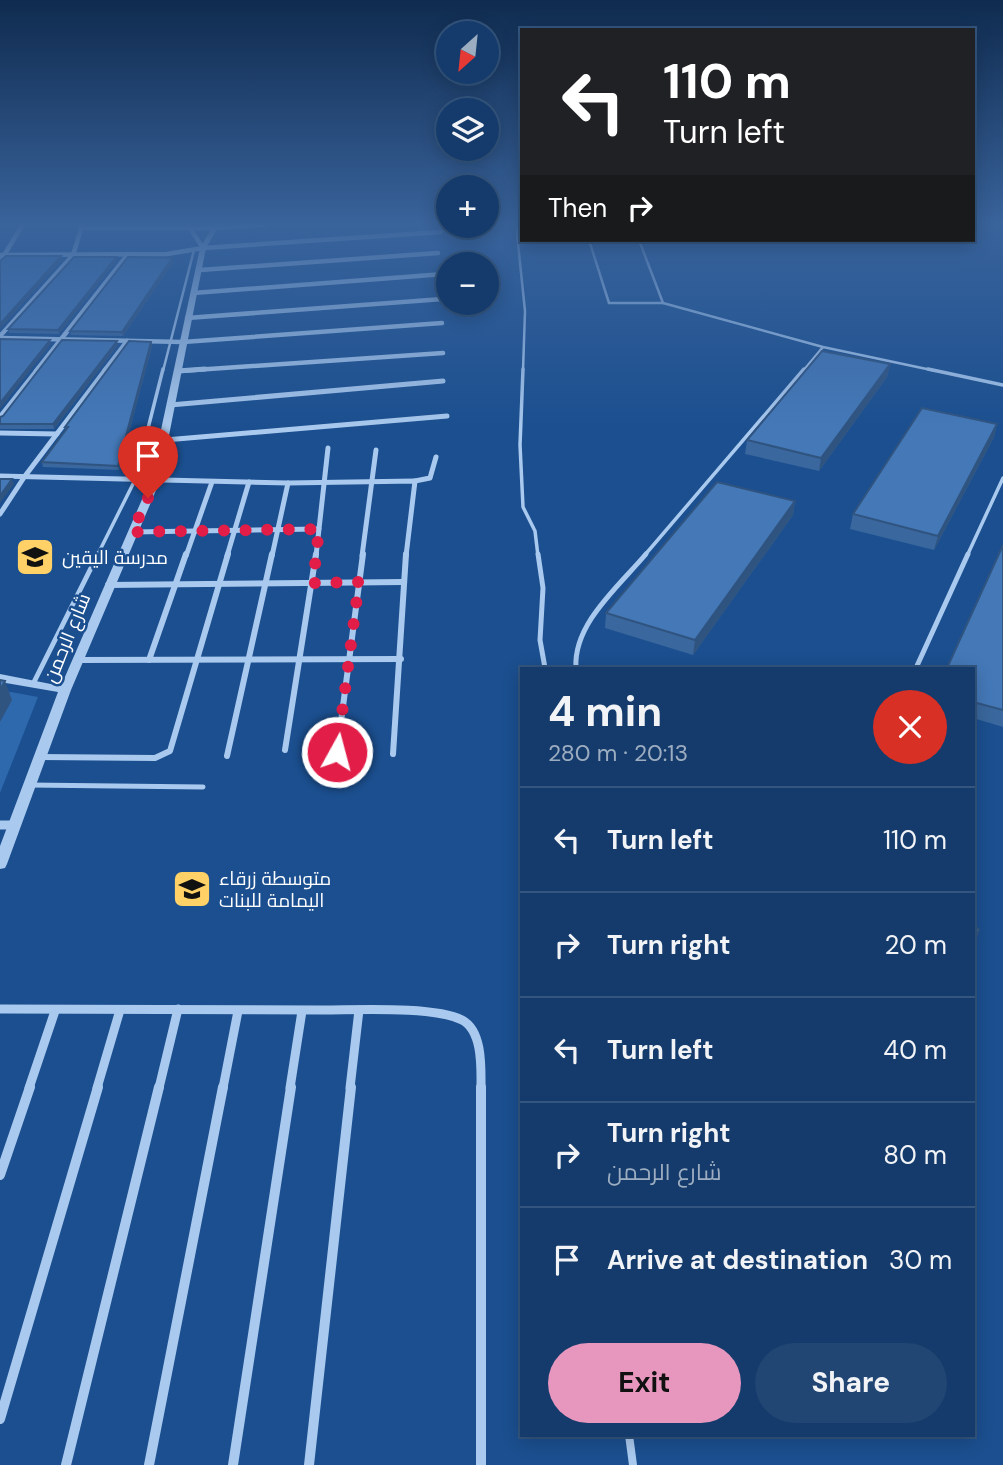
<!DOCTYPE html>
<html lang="en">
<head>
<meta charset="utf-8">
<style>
	:root { --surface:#143b6b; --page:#214673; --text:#f1f3f6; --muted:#9dadc1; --line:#33557e; --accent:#e797bd }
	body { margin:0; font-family:"DM Sans",Cairo,sans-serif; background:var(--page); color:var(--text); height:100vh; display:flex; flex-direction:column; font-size:26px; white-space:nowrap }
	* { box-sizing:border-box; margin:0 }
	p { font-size:23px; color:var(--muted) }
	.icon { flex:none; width:38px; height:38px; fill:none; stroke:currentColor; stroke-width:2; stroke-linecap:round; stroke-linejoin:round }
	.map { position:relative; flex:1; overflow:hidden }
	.side { position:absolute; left:520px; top:667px; width:455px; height:770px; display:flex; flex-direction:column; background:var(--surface); border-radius:0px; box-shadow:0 4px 18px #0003,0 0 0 2px var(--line) }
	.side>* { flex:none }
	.guide { position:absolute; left:520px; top:28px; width:455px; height:214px; border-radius:0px; box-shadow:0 4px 18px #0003,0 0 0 2px var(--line); background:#202124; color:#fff; overflow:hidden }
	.needle { width:46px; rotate:207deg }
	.buttons { position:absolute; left:436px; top:21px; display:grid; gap:14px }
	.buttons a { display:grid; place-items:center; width:63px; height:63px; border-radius:50%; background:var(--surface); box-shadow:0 4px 18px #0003,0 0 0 2px var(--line); font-size:35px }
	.pin { position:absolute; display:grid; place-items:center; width:60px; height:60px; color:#fff; margin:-72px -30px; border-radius:50% 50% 50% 0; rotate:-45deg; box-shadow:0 0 7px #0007 }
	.pin .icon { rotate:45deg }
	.me { position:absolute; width:77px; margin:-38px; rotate:7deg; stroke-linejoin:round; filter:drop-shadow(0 0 5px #0008) }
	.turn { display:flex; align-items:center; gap:24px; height:147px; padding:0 28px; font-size:32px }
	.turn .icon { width:91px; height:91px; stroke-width:2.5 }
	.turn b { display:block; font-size:49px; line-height:60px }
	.then { display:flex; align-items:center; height:66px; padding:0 28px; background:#0003; gap:14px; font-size:26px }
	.round { display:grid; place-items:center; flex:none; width:74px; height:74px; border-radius:37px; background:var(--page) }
	.summary { display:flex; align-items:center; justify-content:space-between; height:119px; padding:0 28px }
	h1 { font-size:42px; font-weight:700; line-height:52px }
	.action { display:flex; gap:14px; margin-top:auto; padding:14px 28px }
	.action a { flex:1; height:80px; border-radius:42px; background:var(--accent); color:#111; font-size:28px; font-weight:700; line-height:80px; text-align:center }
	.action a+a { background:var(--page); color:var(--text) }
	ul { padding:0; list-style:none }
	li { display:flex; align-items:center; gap:21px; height:105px; padding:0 28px; border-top:2px solid var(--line) }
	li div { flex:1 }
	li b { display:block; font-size:26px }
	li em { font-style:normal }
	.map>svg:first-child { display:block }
</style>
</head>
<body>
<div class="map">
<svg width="1003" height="1465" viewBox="0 0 1003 1465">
	<rect width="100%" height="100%" fill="#1b4f8f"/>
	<polygon fill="#2e69ad" points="0,690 38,697 0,793"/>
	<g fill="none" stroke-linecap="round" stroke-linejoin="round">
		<g stroke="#a9c9ee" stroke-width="2.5">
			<polyline points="516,224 525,311 523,371"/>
			<polyline points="589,240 609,303 663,303"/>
			<polyline points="639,240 663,303 823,347 936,371"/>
			<polyline points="163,371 194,250"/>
			<polyline points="803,371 823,347"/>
		</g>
		<g stroke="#a9c9ee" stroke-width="3.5">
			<polyline points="523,369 520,445 523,507 535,531 538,556"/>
			<polyline points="928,369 1003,385"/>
			<polyline points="97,556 135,480 163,369"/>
			<polyline points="644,556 804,369"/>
			<polyline points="967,556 1003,478"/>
		</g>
		<g stroke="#a9c9ee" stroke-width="5">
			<polyline points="538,554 543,588 540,640 545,668"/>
			<path d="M576,668c-3,-44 43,-82 70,-114"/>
			<polyline points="916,668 968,554"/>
			<polyline points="33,684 98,554"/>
			<polyline points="29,785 203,787"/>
		</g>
		<polyline stroke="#a9c9ee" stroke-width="8" points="629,1435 633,1465"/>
		<g stroke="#a9c9ee" stroke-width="4.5">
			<polyline points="188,225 203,248"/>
			<polyline points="82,228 215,228 267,224"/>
			<polyline points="0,255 167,254 203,248 441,232"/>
			<polyline points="0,262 23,224"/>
			<polyline points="200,270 438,253"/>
			<polyline points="193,293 444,274"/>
			<polyline points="187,318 443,299"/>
			<polyline points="0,336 73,255 82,226"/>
			<polyline points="0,338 183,342 442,323"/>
			<polyline points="36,371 128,254"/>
			<polyline points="104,371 127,341"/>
			<polyline points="180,371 443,353"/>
		</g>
		<g stroke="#a9c9ee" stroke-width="5">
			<polyline points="178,371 205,369"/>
			<polyline points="170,405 443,381"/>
			<polyline points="0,417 38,369"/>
			<polyline points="0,433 57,434"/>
			<polyline points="165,440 447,416"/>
			<polyline points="0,476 288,483 415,481 406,556"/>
			<polyline points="415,481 430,478 436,457"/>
			<polyline points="0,514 25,476 106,369"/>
			<polyline points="133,532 319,529"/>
			<polyline points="186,556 212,482"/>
			<polyline points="227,556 249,482"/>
			<polyline points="272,556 288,483"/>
			<polyline points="316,556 328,448"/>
			<polyline points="362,556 376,450"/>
		</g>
		<g stroke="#a9c9ee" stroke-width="6">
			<polyline points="108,585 404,582"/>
			<polyline points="78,660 401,659"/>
			<polyline points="149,660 186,554"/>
			<polyline points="285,750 316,554"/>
			<polyline points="337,752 363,554"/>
			<polyline points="393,754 406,554"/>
			<polyline points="227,756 272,554"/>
			<polyline points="40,757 155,758 170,751 228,554"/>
		</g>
		<g stroke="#a9c9ee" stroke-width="9">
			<polyline points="0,825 14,825"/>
			<path d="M0,1009c108,0 216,1 324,1 33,0 111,-4 138,10 21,11 19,48 19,68"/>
			<polyline points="29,1088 55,1011"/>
			<polyline points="97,1088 120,1010"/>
			<polyline points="159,1088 178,1009"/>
			<polyline points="223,1088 238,1011"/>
			<polyline points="290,1088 302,1011"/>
			<polyline points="350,1088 359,1010"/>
		</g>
		<g stroke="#a9c9ee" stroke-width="10">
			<polyline points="481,1087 481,1465"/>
			<polyline points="0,1175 30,1087"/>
			<polyline points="0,1419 98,1087"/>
			<polyline points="66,1465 159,1087"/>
			<polyline points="149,1465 223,1087"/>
			<polyline points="233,1465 291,1087"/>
			<polyline points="309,1465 351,1087"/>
		</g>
		<polygon fill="#a9c9ee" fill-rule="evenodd" points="214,224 220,224 206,248 160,481 71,690 7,864 5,868 0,869 0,846 58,692 0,682 0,674 61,686 150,481 200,248"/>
	</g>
	<g fill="#3a679d">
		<polygon points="116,257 116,261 59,334 9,333 8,329"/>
		<polygon points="173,262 123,336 71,335 70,331"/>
		<polygon points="118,345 54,429 0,429 0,417"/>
		<polygon points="152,346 119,470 43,467 42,462 65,430 65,427"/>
		<polygon points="890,364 887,377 819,471 745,454 747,440"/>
		<polygon points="997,424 994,437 934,550 850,529 853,514"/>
		<polygon points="795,501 793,515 693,655 605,628 606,613"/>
		<polygon points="1003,545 1003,727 973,718 973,668"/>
	</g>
	<g fill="#305480">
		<polygon points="61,256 62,260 0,329 0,324"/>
		<polygon points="116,257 116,261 59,334 58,330"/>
		<polygon points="172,258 173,262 123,336 122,332"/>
		<polygon points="50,340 51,344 0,409 0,403"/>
		<polygon points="117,341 118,345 54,429 53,424"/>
		<polygon points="151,342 152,346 119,470 118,466"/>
		<polygon points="890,364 887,377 819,471 821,458"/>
		<polygon points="997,424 994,437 934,550 938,536"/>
		<polygon points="12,479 14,484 0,503 0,496"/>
		<polygon points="795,501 793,515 693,655 695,640"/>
		<polygon points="5,681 12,700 0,722 0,687"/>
	</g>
	<g fill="#4478b7" stroke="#305480" stroke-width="2">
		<polygon points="6,256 61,256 0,324 0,261"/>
		<polygon points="74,257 116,257 58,330 8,329"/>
		<polygon points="128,257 172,258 122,332 70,331"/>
		<polygon points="0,339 50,340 0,403"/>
		<polygon points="62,340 117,341 53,424 0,424 0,417 3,416"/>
		<polygon points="129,341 151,342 118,466 42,462 68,427 65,427"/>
		<polygon points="822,351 890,364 821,458 747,440"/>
		<polygon points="922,408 997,424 938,536 853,514"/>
		<polygon points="0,479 12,479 0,496"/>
		<polygon points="717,482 795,501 695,640 606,613"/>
		<polygon points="1003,545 1003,710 973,702 973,668 947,668"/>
		<polygon points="0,680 5,681 0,690"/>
		<polygon points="973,926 979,929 973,947"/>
	</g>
	<linearGradient id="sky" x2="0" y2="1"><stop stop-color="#0f2b4f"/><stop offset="0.52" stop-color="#39639b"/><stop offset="1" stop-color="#39639b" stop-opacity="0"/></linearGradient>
	<rect width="1003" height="429" fill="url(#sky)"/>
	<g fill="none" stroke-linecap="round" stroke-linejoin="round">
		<polyline stroke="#e11d48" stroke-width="12" stroke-dasharray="0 21.6" points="148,498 132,532 319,529 313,583 359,582 337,752"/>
	</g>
	<defs>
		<g id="school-square" transform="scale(2.0125)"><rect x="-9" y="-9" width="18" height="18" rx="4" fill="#ffd166" stroke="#1b4f8f"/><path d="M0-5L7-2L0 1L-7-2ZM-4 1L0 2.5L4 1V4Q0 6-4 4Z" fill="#111"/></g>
	</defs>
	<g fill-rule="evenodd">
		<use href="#school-square" x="35" y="557"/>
		<use href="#school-square" x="192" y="889"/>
	</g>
	<g text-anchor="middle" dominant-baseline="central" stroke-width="5" stroke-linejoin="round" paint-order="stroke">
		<g font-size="19" fill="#fff" stroke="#1b4f8f" text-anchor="start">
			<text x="62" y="557">مدرسة اليقين</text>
			<text x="219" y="878">متوسطة زرقاء<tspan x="219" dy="22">اليمامة للبنات</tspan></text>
		</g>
		<g font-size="19" fill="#fff" stroke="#1b4f8f">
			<text transform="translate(67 638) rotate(-68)">شارع الرحمن</text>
		</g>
	</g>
</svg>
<div class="buttons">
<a><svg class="needle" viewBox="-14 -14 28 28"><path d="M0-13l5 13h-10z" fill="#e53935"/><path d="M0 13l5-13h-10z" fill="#9dadc1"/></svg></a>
<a><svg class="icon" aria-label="layers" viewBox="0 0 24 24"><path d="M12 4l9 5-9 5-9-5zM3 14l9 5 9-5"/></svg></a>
<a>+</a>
<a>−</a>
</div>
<div class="pin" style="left:148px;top:498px;background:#d93025"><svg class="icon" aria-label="arrive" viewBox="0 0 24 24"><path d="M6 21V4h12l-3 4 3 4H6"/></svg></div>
<svg class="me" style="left:337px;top:752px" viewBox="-20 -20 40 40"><circle r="17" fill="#e11d48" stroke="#fff" stroke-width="3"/><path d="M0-11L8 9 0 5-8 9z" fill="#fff"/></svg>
<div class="guide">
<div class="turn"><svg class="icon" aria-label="left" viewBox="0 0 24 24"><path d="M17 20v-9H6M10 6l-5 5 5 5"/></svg><div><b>110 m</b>Turn left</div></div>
<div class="then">Then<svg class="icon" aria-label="right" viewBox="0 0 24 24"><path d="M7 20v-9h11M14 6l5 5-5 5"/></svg></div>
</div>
<section class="side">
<div class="summary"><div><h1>4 min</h1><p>280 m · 20:13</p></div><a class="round" style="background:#d93025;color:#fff"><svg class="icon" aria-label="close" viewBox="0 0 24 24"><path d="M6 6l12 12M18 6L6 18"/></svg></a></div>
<ul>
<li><svg class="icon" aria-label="left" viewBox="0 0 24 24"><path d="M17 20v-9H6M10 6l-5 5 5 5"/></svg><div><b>Turn left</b></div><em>110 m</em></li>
<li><svg class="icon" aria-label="right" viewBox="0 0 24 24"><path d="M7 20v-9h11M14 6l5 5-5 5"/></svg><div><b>Turn right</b></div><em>20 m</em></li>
<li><svg class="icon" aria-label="left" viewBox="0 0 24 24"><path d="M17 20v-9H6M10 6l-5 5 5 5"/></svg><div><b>Turn left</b></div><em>40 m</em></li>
<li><svg class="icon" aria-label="right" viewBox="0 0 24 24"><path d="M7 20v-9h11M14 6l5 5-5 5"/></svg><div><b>Turn right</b><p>شارع الرحمن</p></div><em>80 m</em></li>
<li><svg class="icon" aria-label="arrive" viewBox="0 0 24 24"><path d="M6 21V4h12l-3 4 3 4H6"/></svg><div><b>Arrive at destination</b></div><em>30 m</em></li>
</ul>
<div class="action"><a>Exit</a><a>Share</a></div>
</section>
</div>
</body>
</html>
